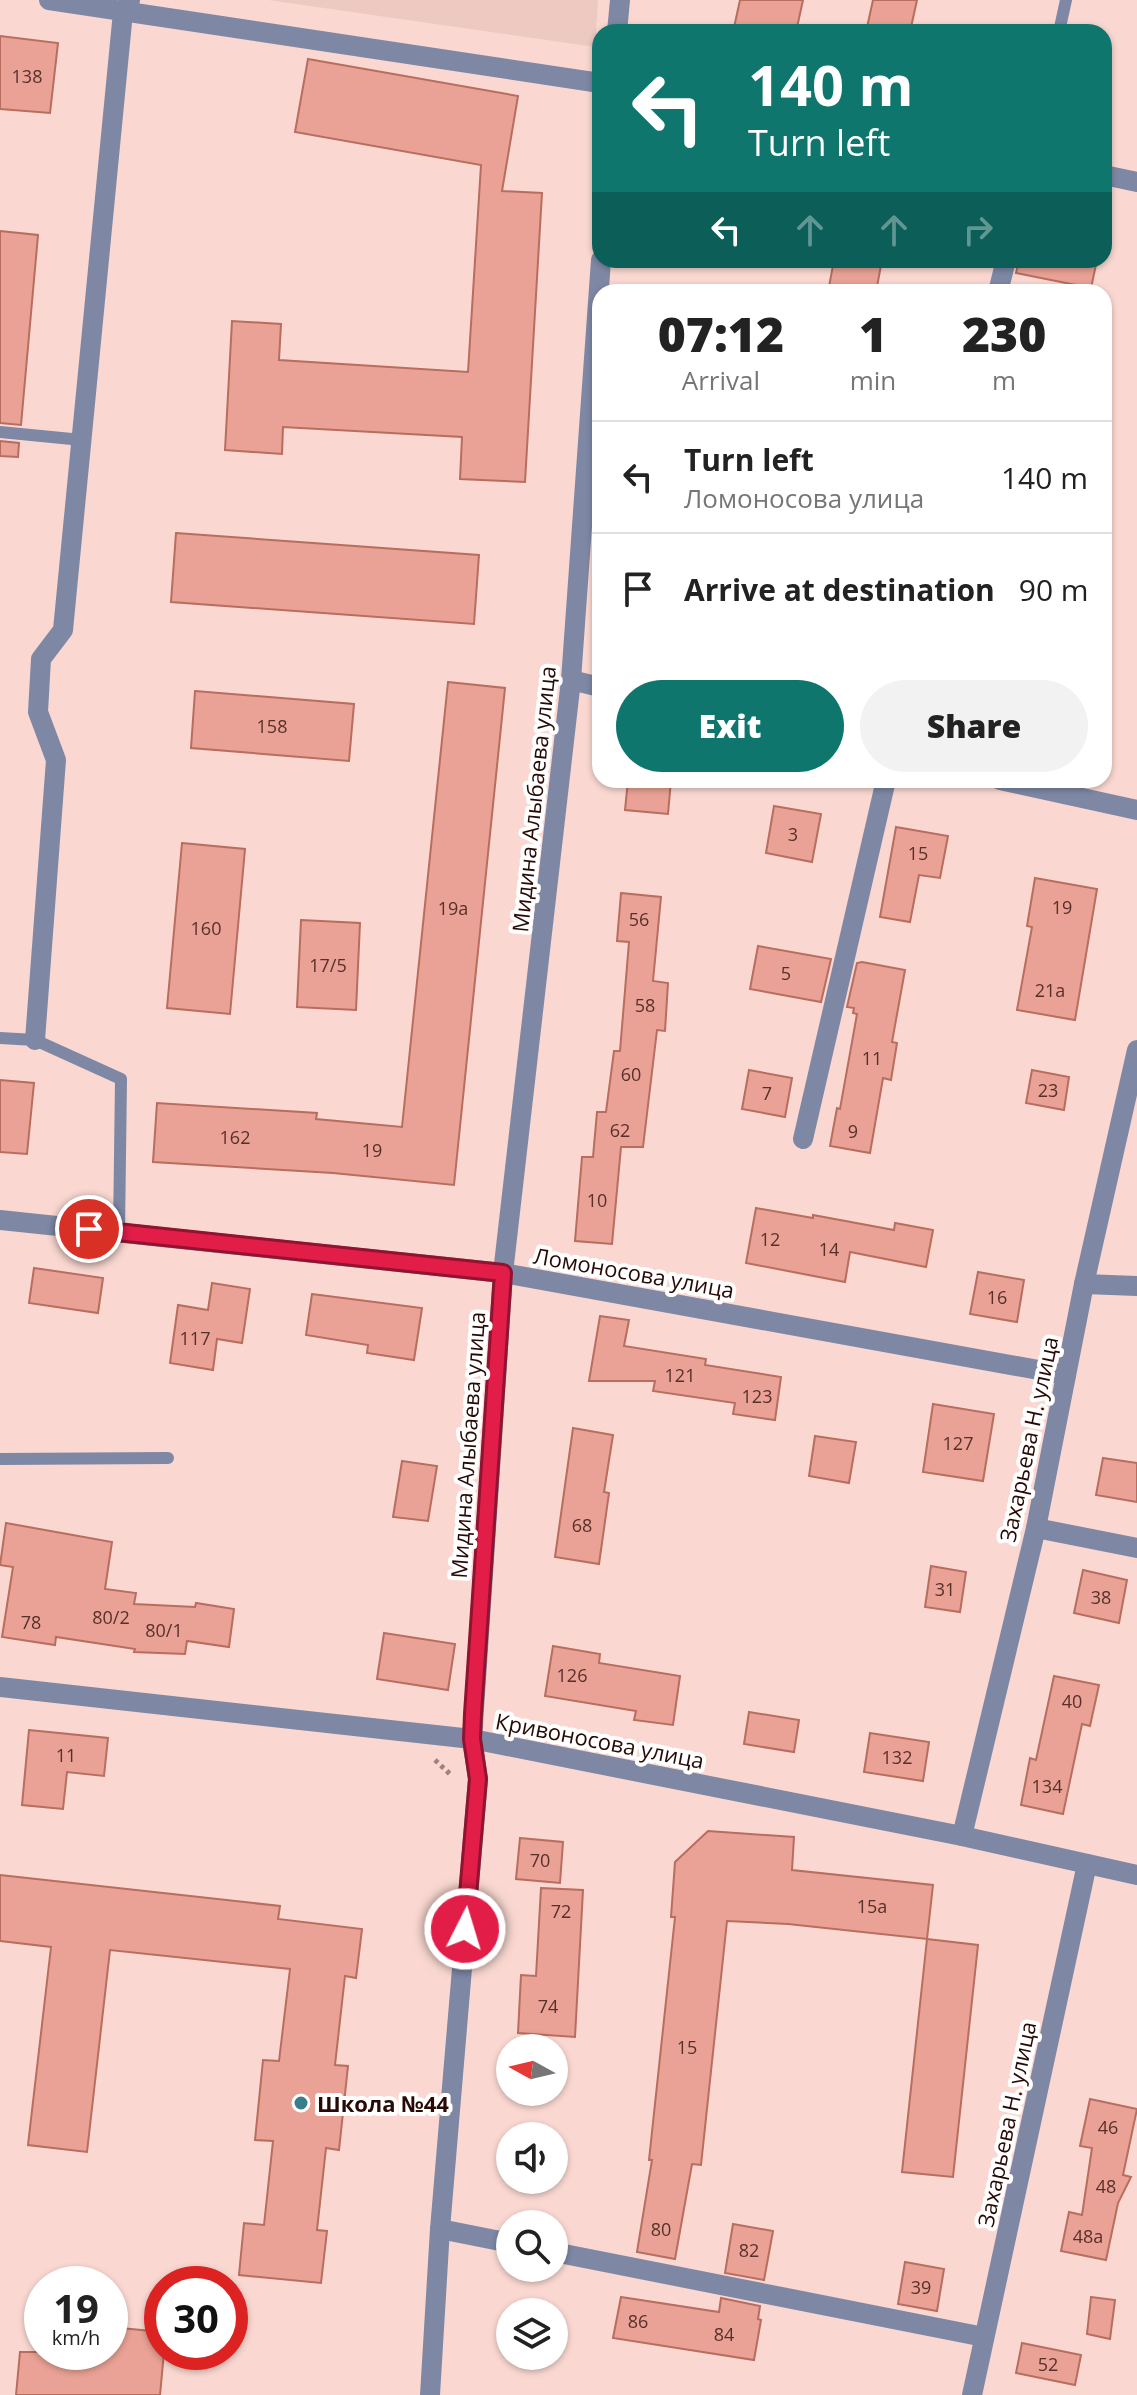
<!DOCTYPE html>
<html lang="en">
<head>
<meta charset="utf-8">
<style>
	:root { --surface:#fff; --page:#f2f2f2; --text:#222; --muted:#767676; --line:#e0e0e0; --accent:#0f766e }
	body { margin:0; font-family:"Open Sans",sans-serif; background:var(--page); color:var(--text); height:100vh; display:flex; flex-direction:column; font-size:30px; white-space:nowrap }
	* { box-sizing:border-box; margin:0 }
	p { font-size:26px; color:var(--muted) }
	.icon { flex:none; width:44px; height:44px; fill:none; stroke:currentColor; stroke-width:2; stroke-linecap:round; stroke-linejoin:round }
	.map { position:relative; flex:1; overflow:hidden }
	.details { position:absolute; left:592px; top:284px; width:520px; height:504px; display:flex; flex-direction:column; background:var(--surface); border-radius:24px; box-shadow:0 2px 6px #0004 }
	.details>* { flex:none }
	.banner { position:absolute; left:592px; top:24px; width:520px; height:244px; border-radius:24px; box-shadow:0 2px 6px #0004; background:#0f766e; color:#fff; overflow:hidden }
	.needle { width:52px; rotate:278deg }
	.controls { position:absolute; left:496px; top:2034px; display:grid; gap:16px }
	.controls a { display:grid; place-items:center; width:72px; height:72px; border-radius:50%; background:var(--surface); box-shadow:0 2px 6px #0004; font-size:40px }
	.speed { position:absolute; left:24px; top:2266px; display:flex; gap:16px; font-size:40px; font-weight:700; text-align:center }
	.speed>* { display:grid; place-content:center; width:104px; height:104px; border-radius:50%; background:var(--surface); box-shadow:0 2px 6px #0004; line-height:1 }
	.speed small { font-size:20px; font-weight:400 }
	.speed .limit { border:12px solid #d22; background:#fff; color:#111 }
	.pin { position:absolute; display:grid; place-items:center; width:68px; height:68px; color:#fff; margin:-34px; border:4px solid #fff; border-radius:50%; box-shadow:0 2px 8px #0007 }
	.me { position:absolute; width:88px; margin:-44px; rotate:5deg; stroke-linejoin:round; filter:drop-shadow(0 0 6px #0008) }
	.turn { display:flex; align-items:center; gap:28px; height:168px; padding:0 24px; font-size:36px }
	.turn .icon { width:104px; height:104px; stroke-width:2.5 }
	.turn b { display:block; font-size:56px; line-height:68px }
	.lanes { display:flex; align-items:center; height:76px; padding:0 24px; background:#0003; justify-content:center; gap:40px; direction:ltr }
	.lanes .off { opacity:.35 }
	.eta { display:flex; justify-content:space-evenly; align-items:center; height:136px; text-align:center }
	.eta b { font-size:48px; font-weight:800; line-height:56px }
	.cta { display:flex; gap:16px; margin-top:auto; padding:16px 24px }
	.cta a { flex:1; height:92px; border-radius:48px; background:var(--accent); color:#fff; font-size:32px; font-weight:800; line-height:92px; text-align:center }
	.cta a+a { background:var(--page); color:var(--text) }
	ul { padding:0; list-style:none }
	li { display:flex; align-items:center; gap:24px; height:112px; padding:0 24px; border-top:2px solid var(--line) }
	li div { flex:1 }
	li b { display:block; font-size:30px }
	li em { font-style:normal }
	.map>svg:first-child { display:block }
</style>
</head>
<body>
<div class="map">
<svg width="1137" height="2395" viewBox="0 0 1137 2395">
	<rect width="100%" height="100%" fill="#fad8d1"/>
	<polygon fill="#eec9c2" points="268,0 598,0 595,47"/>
	<g fill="#e9a295" stroke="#b86d5f" stroke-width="2">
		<polygon points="740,0 803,0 796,32 733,32"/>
		<polygon points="873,0 917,0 910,32 866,32"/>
		<polygon points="0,36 58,43 50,113 0,109"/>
		<polygon points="308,59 518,96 502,191 542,193 525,482 460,479 462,437 283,427 282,454 225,450 232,321 281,324 279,360 468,372 481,165 295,132"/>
		<polygon points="0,231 38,235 21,425 0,423"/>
		<polygon points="834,260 882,260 876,292 828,292"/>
		<polygon points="1019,260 1097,260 1091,288 1016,273"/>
		<polygon points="0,441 19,443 18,457 0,456"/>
		<polygon points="176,533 479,555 474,624 171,602"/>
		<polygon points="448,682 505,688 454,1185 333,1173 153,1162 157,1103 317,1113 316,1119 402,1127"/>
		<polygon points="195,691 354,704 349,761 191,748"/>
		<polygon points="628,780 671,780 668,814 625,810"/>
		<polygon points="774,806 821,814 812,862 766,853"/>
		<polygon points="896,827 948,836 940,878 919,875 910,922 880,917"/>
		<polygon points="182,843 245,849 230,1014 167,1008"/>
		<polygon points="1035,878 1097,889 1075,1020 1017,1010 1032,927 1027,926"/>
		<polygon points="621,893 661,897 653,981 668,983 665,1031 657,1030 643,1147 621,1147 612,1244 575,1241 582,1157 593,1157 597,1112 606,1112 614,1051 620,1051 629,942 617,941"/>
		<polygon points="301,920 360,923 356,1010 297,1007"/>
		<polygon points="758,946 831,959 821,1002 750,989"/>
		<polygon points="862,962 905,970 892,1042 897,1043 891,1080 883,1078 870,1153 830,1146 837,1108 840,1109 857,1014 853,1013 854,1008 847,1007 857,963"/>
		<polygon points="749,1070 792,1078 785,1117 742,1109"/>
		<polygon points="1032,1070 1069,1077 1064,1110 1026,1103"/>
		<polygon points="0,1080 34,1083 27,1154 0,1152"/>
		<polygon points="756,1208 813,1218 813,1215 894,1230 895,1223 933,1230 926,1267 850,1252 845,1282 746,1263"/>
		<polygon points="34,1268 103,1278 98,1313 29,1303"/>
		<polygon points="978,1272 1024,1280 1017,1322 970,1314"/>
		<polygon points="212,1283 250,1289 242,1343 217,1339 213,1370 170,1363 178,1305 208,1310"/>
		<polygon points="312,1294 422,1308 414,1360 367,1353 368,1345 306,1335"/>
		<polygon points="600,1316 629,1320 624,1346 706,1359 705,1365 781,1377 775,1420 733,1414 735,1403 653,1391 655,1381 589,1381"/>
		<polygon points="933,1404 994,1414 983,1481 923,1472"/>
		<polygon points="573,1428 613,1435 604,1492 609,1493 599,1564 555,1557"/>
		<polygon points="815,1436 856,1442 849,1483 809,1476"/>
		<polygon points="1103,1458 1137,1463 1137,1502 1096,1495"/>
		<polygon points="402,1461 437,1466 428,1521 393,1517"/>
		<polygon points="6,1523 112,1542 105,1589 136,1593 134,1604 195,1607 196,1603 234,1609 229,1647 187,1641 185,1654 134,1652 135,1649 56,1637 55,1645 2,1637 13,1567 0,1565"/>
		<polygon points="931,1566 966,1572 960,1612 925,1607"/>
		<polygon points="1083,1570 1127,1580 1119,1623 1074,1613"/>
		<polygon points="384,1633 455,1644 448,1690 377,1679"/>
		<polygon points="553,1646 600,1654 599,1663 680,1676 673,1725 634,1720 636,1711 545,1696"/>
		<polygon points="1054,1676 1099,1685 1090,1726 1082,1724 1063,1814 1021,1805 1030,1758 1036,1760"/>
		<polygon points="749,1712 799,1720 794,1752 744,1744"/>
		<polygon points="29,1730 108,1738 104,1776 67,1772 63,1809 22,1805"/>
		<polygon points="870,1733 929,1742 923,1781 864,1772"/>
		<polygon points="708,1831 794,1837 792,1870 933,1885 927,1939 788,1924 727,1921 701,2165 692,2164 675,2259 637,2252 652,2160 649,2160 675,1917 671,1917 675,1862"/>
		<polygon points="520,1838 563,1842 560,1883 516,1879"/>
		<polygon points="0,1875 280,1906 278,1919 362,1929 356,1978 345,1976 335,2065 348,2066 339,2150 326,2148 317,2230 327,2231 321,2283 239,2275 244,2223 264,2225 273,2141 255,2140 263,2060 279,2061 290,1969 110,1950 87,2152 28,2145 51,1947 0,1941"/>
		<polygon points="541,1888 583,1890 575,2037 518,2033 521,1975 536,1976"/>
		<polygon points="927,1939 978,1945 953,2177 902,2172"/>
		<polygon points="1090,2099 1137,2109 1123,2175 1131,2177 1118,2203 1106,2260 1061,2251 1069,2212 1082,2215 1092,2148 1080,2146"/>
		<polygon points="733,2224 773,2231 764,2280 725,2273"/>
		<polygon points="905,2262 944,2269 937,2311 898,2304"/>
		<polygon points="621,2297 719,2312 721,2298 760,2306 758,2319 761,2320 754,2360 613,2338"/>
		<polygon points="1091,2297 1115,2300 1110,2339 1087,2334"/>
		<polygon points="110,2327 162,2332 162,2352 164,2352 160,2395 16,2395 20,2352 110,2352"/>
		<polygon points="1022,2343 1081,2355 1075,2385 1016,2373"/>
	</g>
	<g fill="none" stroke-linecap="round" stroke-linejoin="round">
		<polyline stroke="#a0807a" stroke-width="5" stroke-dasharray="4 4" stroke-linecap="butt" points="435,1760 451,1775"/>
		<g stroke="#7e88a5" stroke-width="12">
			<polyline points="1059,32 1066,0"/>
			<polyline points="0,432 82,440"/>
			<polyline points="0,1038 35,1040 121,1079 119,1232"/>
			<polyline points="0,1459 168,1458"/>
		</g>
		<g stroke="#7e88a5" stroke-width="20">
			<polyline points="49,0 600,83"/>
			<polyline points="617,32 620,0"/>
			<polyline points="1104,175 1137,182"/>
			<polyline points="998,292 1006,260"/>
			<polyline points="571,680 600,687"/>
			<polyline points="1000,780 1137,810"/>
			<polyline points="35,1040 56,760 38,712 41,659 63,630 123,12 130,0"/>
			<polyline points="803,1139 886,780"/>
			<polyline points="0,1220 503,1273 1066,1375"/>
			<polyline points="1084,1284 1137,1286"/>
			<polyline points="1036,1528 1137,1548"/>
			<polyline points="0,1687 472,1739 962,1836 1137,1875"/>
			<polyline points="962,1836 1036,1528 1084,1284 1137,1050"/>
			<polyline points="440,2229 510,2243"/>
			<polyline points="554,2252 984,2337"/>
			<polyline points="430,2395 440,2229 478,1779 472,1739 503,1273 571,680 601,260"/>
			<polyline points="972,2395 1087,1864"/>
		</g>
	</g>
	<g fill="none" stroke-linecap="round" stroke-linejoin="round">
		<g stroke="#92132f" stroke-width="20">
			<polyline id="route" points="89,1229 503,1273 473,1714 472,1739 478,1779 465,1929"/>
		</g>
		<use href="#route" stroke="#e11d48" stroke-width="14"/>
	</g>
	<circle fill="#397e8b" stroke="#fff" stroke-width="3" cx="301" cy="2103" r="8"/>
	<g text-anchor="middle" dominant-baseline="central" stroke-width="8" stroke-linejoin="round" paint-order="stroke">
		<g font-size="18" fill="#58302a">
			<text x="27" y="76">138</text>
			<text x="272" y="726">158</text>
			<text x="793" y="834">3</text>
			<text x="918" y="853">15</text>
			<text x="1062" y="907">19</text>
			<text x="453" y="908">19а</text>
			<text x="639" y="919">56</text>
			<text x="206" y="928">160</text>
			<text x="328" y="965">17/5</text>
			<text x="786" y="973">5</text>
			<text x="1050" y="990">21а</text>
			<text x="645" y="1005">58</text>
			<text x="872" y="1058">11</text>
			<text x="631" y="1074">60</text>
			<text x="1048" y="1090">23</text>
			<text x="767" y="1093">7</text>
			<text x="620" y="1130">62</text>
			<text x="853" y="1131">9</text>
			<text x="235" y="1137">162</text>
			<text x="372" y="1150">19</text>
			<text x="597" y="1200">10</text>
			<text x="770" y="1239">12</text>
			<text x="829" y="1249">14</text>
			<text x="997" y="1297">16</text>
			<text x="195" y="1338">117</text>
			<text x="680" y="1375">121</text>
			<text x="757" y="1396">123</text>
			<text x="958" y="1443">127</text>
			<text x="582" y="1525">68</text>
			<text x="945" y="1589">31</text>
			<text x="1101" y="1597">38</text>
			<text x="111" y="1617">80/2</text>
			<text x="31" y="1622">78</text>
			<text x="164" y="1630">80/1</text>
			<text x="572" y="1675">126</text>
			<text x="1072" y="1701">40</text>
			<text x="66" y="1755">11</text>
			<text x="897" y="1757">132</text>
			<text x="1047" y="1786">134</text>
			<text x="540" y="1860">70</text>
			<text x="872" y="1906">15а</text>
			<text x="561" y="1911">72</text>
			<text x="548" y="2006">74</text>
			<text x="687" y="2047">15</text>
			<text x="1108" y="2127">46</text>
			<text x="1106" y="2186">48</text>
			<text x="661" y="2229">80</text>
			<text x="1088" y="2236">48а</text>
			<text x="749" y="2250">82</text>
			<text x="921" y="2287">39</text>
			<text x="638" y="2321">86</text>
			<text x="724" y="2334">84</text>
			<text x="1048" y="2364">52</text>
		</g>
		<g font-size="22" fill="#270a06" stroke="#fff">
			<text transform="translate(533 799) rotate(-84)">Мидина Алыбаева улица</text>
			<text transform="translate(634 1272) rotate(10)">Ломоносова улица</text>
			<text transform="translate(1028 1439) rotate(-78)">Захарьева Н. улица</text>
			<text transform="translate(467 1445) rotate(-86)">Мидина Алыбаева улица</text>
			<text transform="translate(600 1740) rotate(11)">Кривоносова улица</text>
			<text transform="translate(1006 2124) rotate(-78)">Захарьева Н. улица</text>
		</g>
		<g font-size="22" font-weight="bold" fill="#270a06" stroke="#fff" text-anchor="start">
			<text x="317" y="2103">Школа №44</text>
		</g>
	</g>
</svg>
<div class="controls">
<a><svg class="needle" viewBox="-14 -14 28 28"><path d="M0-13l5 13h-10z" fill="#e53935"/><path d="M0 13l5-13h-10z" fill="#767676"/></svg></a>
<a><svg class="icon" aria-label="sound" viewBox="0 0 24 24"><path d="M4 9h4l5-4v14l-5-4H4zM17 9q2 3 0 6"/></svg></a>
<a><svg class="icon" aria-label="search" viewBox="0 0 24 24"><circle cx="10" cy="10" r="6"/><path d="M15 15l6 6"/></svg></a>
<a><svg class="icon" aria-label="layers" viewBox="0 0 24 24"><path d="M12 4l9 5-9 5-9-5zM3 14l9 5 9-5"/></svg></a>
</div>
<div class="speed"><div>19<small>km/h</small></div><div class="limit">30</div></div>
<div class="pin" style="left:89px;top:1229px;background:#d93025"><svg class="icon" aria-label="arrive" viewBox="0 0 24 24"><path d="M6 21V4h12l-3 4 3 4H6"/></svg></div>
<svg class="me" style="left:465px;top:1929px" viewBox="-20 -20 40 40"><circle r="17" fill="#e11d48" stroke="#fff" stroke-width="3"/><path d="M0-11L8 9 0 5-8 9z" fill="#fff"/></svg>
<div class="banner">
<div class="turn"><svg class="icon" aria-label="left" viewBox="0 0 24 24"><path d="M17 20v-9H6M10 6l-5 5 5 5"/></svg><div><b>140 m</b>Turn left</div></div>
<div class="lanes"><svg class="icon" aria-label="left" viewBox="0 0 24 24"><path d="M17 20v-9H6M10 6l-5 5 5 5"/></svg><svg class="icon off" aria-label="ahead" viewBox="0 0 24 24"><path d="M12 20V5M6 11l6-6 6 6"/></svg><svg class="icon off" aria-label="ahead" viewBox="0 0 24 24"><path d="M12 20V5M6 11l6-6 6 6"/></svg><svg class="icon off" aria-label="right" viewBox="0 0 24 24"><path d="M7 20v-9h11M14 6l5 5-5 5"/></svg></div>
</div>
<section class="details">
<div class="eta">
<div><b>07:12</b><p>Arrival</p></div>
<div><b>1</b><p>min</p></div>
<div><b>230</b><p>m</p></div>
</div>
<ul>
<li><svg class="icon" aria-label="left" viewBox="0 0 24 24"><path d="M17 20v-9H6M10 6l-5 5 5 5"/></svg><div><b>Turn left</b><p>Ломоносова улица</p></div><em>140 m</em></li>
<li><svg class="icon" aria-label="arrive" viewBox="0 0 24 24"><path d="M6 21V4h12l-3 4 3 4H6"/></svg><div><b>Arrive at destination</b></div><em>90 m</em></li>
</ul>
<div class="cta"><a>Exit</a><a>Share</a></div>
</section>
</div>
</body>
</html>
